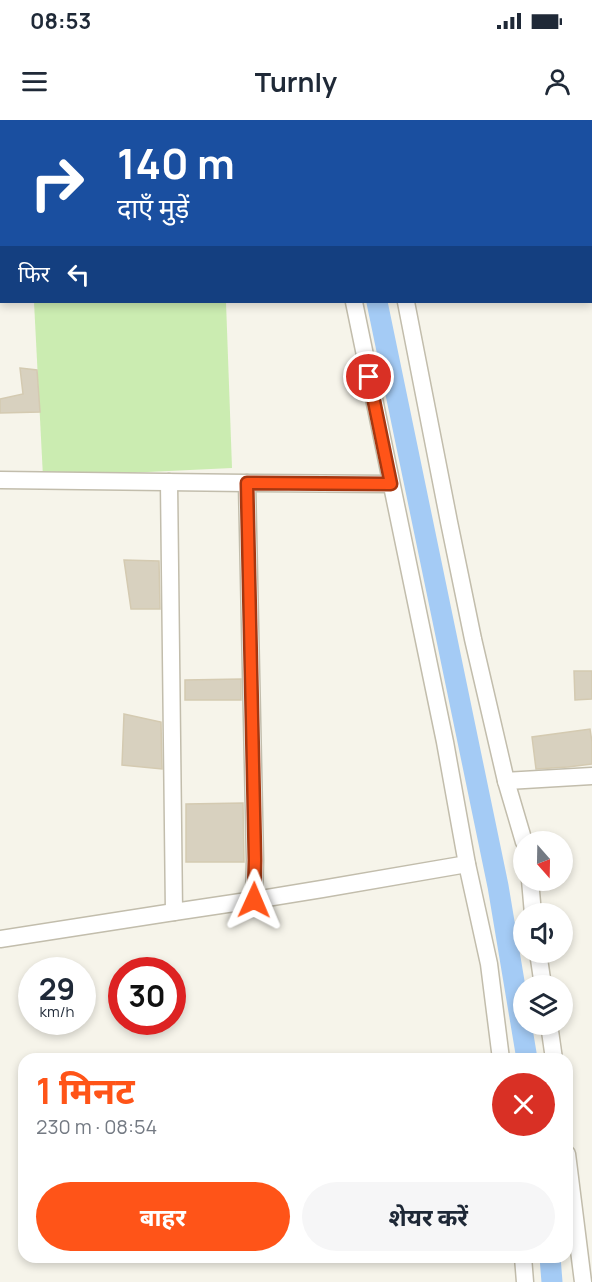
<!DOCTYPE html>
<html lang="hi">
<head>
<meta charset="utf-8">
<style>
	:root { --surface:#fff; --page:#f6f6f7; --text:#1f2937; --muted:#747a83; --accent:#ff5418 }
	body { margin:0; font-family:Manrope,"Noto Sans Devanagari",sans-serif; background:var(--page); color:var(--text); height:100vh; display:flex; flex-direction:column; font-size:22px; white-space:nowrap }
	* { box-sizing:border-box; margin:0 }
	p { font-size:20px; color:var(--muted) }
	.icon { flex:none; width:33px; height:33px; fill:none; stroke:currentColor; stroke-width:2; stroke-linecap:round; stroke-linejoin:round }
	.map { position:relative; flex:1; overflow:hidden }
	.side { position:absolute; left:18px; top:933px; width:555px; height:210px; display:flex; flex-direction:column; background:var(--surface); border-radius:18px; box-shadow:0 3px 9px #0003 }
	.side>* { flex:none }
	.guide { position:absolute; left:0px; top:0px; width:592px; height:183px; box-shadow:0 3px 9px #0003; background:#1a4fa0; color:#fff; overflow:hidden }
	.needle { width:39px; rotate:160deg }
	.buttons { position:absolute; left:513px; top:711px; display:grid; gap:12px }
	.buttons a { display:grid; place-items:center; width:60px; height:60px; border-radius:50%; background:var(--surface); box-shadow:0 3px 9px #0003; font-size:30px }
	.speed { position:absolute; left:18px; top:837px; display:flex; gap:12px; font-size:30px; font-weight:700; text-align:center }
	.speed>* { display:grid; place-content:center; width:78px; height:78px; border-radius:50%; background:var(--surface); box-shadow:0 3px 9px #0003; line-height:1 }
	.speed small { font-size:15px; font-weight:400 }
	.speed .limit { border:9px solid #d22; background:#fff; color:#111 }
	.pin { position:absolute; display:grid; place-items:center; width:51px; height:51px; color:#fff; margin:-26px; border:3px solid #fff; border-radius:50%; box-shadow:0 2px 6px #0007 }
	.me { position:absolute; width:66px; margin:-33px; rotate:1deg; stroke-linejoin:round; filter:drop-shadow(0 0 4px #0008) }
	.turn { display:flex; align-items:center; gap:21px; height:126px; padding:0 18px; font-size:27px }
	.turn .icon { width:78px; height:78px; stroke-width:2.5 }
	.turn b { display:block; font-size:42px; line-height:51px }
	.then { display:flex; align-items:center; height:57px; padding:0 18px; background:#0003; gap:12px; font-size:22px }
	.round { display:grid; place-items:center; flex:none; width:63px; height:63px; border-radius:32px; background:var(--page) }
	.summary { display:flex; align-items:center; justify-content:space-between; height:102px; padding:0 18px }
	h1 { font-size:36px; font-weight:700; line-height:45px; color:var(--accent) }
	.primary-button { display:flex; gap:12px; margin-top:auto; padding:12px 18px }
	.primary-button a { flex:1; height:69px; border-radius:36px; background:var(--accent); color:#fff; font-size:24px; font-weight:700; line-height:69px; text-align:center }
	.primary-button a+a { background:var(--page); color:var(--text) }
	.status { display:flex; justify-content:space-between; align-items:center; height:42px; padding:0 30px; background:var(--surface); direction:ltr }
	.status svg { height:16px; fill:currentColor }
	header { display:flex; justify-content:space-between; align-items:center; height:78px; padding:0 18px; background:var(--surface); font-size:27px; font-weight:700 }
	.map>svg:first-child { display:block }
</style>
</head>
<body>
<div class="status"><b>08:53</b><svg viewBox="0 0 49 12"><path d="M0 12V9h3v3zM5 12V6h3v6zM10 12V3h3v9zM15 12V0h3v12zM26 1h20v11H26zM47 4h2v5h-2z"/></svg></div>
<header><svg class="icon" aria-label="menu" viewBox="0 0 24 24"><path d="M4 6h16M4 12h16M4 18h16"/></svg>Turnly<svg class="icon" aria-label="person" viewBox="0 0 24 24"><circle cx="12" cy="8" r="4"/><path d="M4 21q1-7 8-7t8 7"/></svg></header>
<div class="map">
<svg width="592" height="1162" viewBox="0 0 592 1162">
	<rect width="100%" height="100%" fill="#f6f4ea"/>
	<polygon fill="#cbecb1" points="34,182 226,182 232,348 43,357"/>
	<g fill="none" stroke-linecap="round" stroke-linejoin="round">
		<g stroke="#a4cbf5" stroke-width="21">
			<polyline points="339,0 339,2"/>
			<polyline points="377,182 498,766 527,939"/>
			<polyline points="550,1137 552,1162"/>
		</g>
	</g>
	<g fill="#d8d1bf" stroke="#d4cab1" stroke-width="1.5">
		<polygon points="20,248 37,250 40,292 0,293 0,279 23,274"/>
		<polygon points="124,440 159,441 160,489 131,489"/>
		<polygon points="574,551 592,551 592,579 575,580"/>
		<polygon points="241,559 241,580 185,580 185,560"/>
		<polygon points="124,594 161,602 162,649 122,645"/>
		<polygon points="590,609 592,622 592,644 568,647 536,649 532,617"/>
		<polygon points="243,683 244,742 186,742 186,684"/>
	</g>
	<g fill="none" stroke-linecap="round" stroke-linejoin="round">
		<g stroke="#c2bdac" stroke-width="19">
			<g id="street">
				<polyline points="313,0 314,2"/>
				<polyline points="369,0 369,2"/>
				<polyline points="530,0 548,2"/>
				<polyline points="591,5 592,5"/>
				<polyline points="354,182 445,622 467,744 489,844 501,939"/>
				<polyline points="406,182 449,402 473,519 506,661 524,722"/>
				<polyline points="0,360 247,363 391,364"/>
				<polyline points="169,362 174,792 254,780"/>
				<polyline points="247,363 255,740 254,780 322,769 467,744"/>
				<polyline points="506,661 592,656"/>
				<polyline points="530,760 533,794"/>
				<polyline points="0,819 174,792"/>
				<polyline points="538,832 543,866"/>
				<polyline points="549,904 554,939"/>
				<polyline points="567,1034 583,1162"/>
				<polyline points="523,1137 525,1162"/>
			</g>
		</g>
		<use href="#street" stroke="#fff" stroke-width="16"/>
	</g>
	<g fill="none" stroke-linecap="round" stroke-linejoin="round">
		<g stroke="#a63710" stroke-width="15">
			<polyline id="route" points="254,780 255,740 247,363 391,364 369,257"/>
		</g>
		<use href="#route" stroke="#ff5418" stroke-width="10"/>
	</g>
</svg>
<div class="buttons">
<a><svg class="needle" viewBox="-14 -14 28 28"><path d="M0-13l5 13h-10z" fill="#e53935"/><path d="M0 13l5-13h-10z" fill="#747a83"/></svg></a>
<a><svg class="icon" aria-label="sound" viewBox="0 0 24 24"><path d="M4 9h4l5-4v14l-5-4H4zM17 9q2 3 0 6"/></svg></a>
<a><svg class="icon" aria-label="layers" viewBox="0 0 24 24"><path d="M12 4l9 5-9 5-9-5zM3 14l9 5 9-5"/></svg></a>
</div>
<div class="speed"><div>29<small>km/h</small></div><div class="limit">30</div></div>
<div class="pin" style="left:369px;top:257px;background:#d93025"><svg class="icon" aria-label="arrive" viewBox="0 0 24 24"><path d="M6 21V4h12l-3 4 3 4H6"/></svg></div>
<svg class="me" style="left:254px;top:780px" viewBox="-20 -20 40 40"><path d="M0-17L14 15 0 8-14 15z" fill="#ff5418" stroke="#fff" stroke-width="4"/></svg>
<div class="guide">
<div class="turn"><svg class="icon" aria-label="right" viewBox="0 0 24 24"><path d="M7 20v-9h11M14 6l5 5-5 5"/></svg><div><b>140 m</b>दाएँ मुड़ें</div></div>
<div class="then">फिर<svg class="icon" aria-label="left" viewBox="0 0 24 24"><path d="M17 20v-9H6M10 6l-5 5 5 5"/></svg></div>
</div>
<section class="side">
<div class="summary"><div><h1>1 मिनट</h1><p>230 m · 08:54</p></div><a class="round" style="background:#d93025;color:#fff"><svg class="icon" aria-label="close" viewBox="0 0 24 24"><path d="M6 6l12 12M18 6L6 18"/></svg></a></div>
<div class="primary-button"><a>बाहर</a><a>शेयर करें</a></div>
</section>
</div>
</body>
</html>
